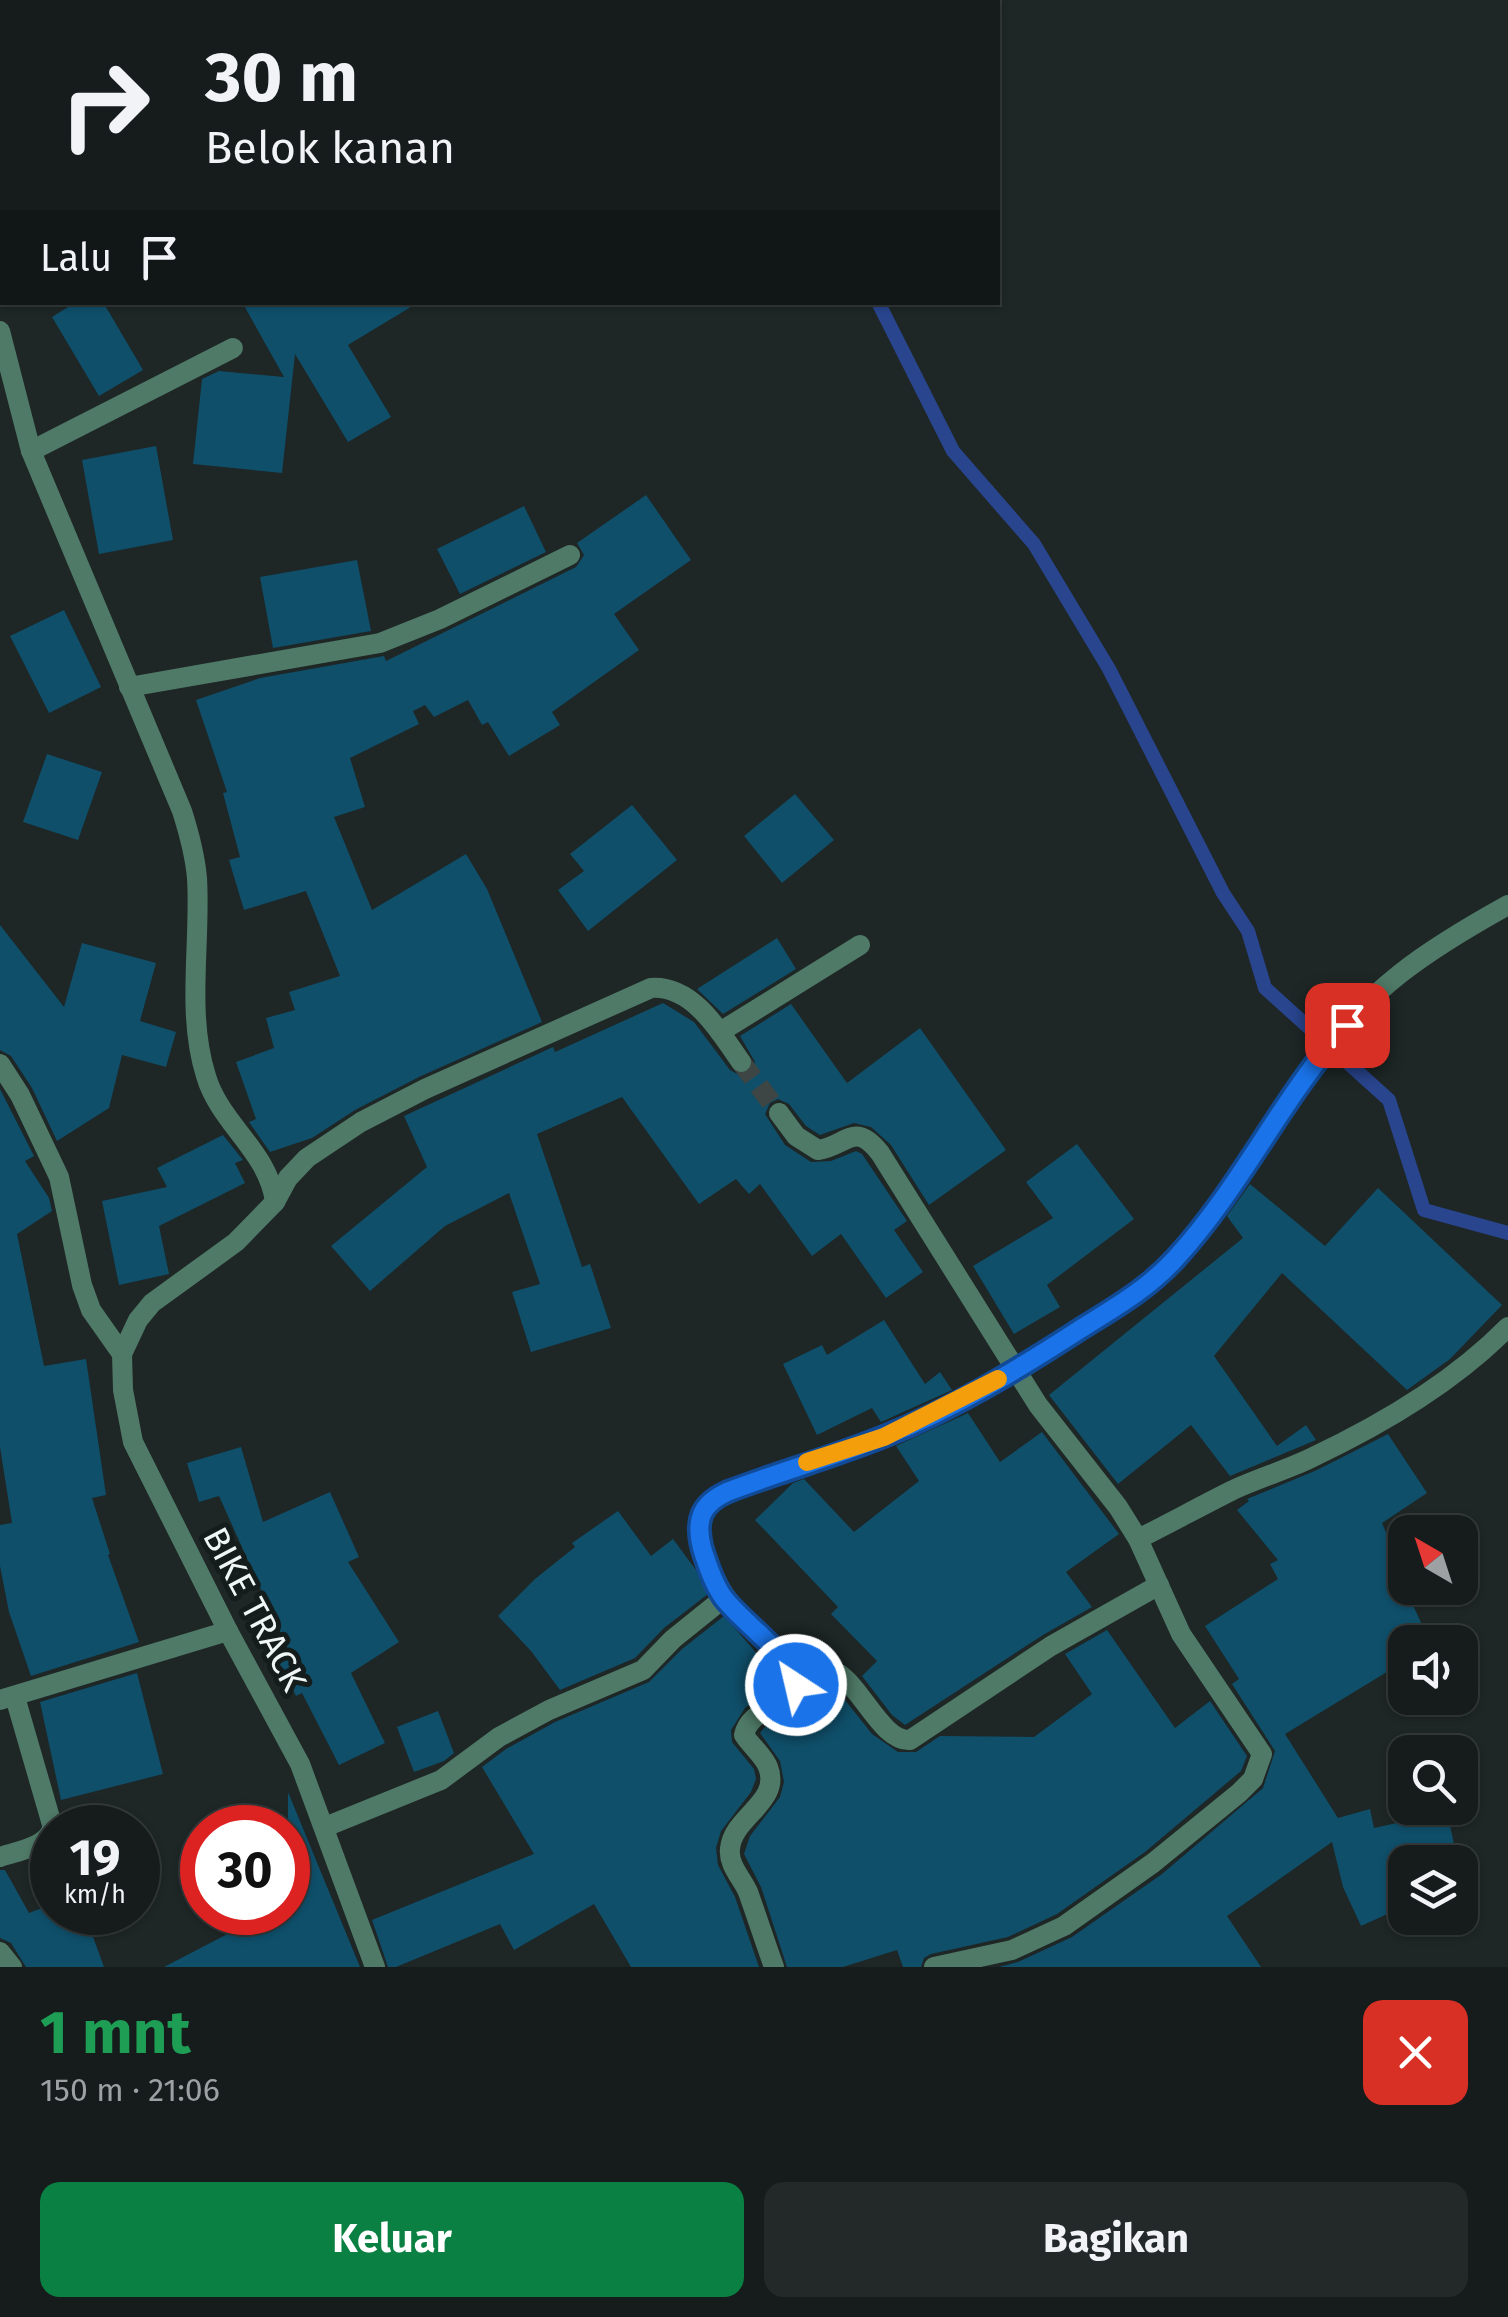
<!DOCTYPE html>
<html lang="id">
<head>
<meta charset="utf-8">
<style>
	:root { --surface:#161c1c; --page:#232929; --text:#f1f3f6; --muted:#9ea1a3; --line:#353a3b; --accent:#0b8043 }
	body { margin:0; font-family:"Fira Sans",sans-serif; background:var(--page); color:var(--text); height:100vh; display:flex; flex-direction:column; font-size:38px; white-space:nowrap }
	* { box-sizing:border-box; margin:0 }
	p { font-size:32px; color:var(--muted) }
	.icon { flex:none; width:55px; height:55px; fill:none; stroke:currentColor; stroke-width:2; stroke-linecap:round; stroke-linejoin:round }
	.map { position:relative; height:1967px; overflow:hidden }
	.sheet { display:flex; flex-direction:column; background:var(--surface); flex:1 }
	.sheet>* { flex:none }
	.banner { position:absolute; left:0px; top:0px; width:1000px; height:305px; box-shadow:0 2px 8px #0004,0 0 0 2px var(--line); background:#161c1c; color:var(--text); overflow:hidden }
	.needle { width:65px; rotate:321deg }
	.buttons { position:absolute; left:1388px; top:1515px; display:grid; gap:20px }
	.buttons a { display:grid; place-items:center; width:90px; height:90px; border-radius:20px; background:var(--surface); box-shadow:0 2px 8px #0004,0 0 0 2px var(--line); font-size:50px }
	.speed { position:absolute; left:30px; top:1805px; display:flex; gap:20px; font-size:50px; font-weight:700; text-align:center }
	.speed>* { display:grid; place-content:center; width:130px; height:130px; border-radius:50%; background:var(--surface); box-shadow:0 2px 8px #0004,0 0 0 2px var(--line); line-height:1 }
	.speed small { font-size:25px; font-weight:400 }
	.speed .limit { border:15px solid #d22; background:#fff; color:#111 }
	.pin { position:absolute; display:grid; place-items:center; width:85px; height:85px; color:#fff; margin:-42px; border-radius:20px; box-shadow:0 5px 15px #0006 }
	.me { position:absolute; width:110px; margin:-55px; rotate:325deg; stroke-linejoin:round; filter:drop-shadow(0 0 8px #0008) }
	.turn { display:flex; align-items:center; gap:35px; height:210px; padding:0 40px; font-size:45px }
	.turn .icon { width:130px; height:130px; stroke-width:2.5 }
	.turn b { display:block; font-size:70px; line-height:85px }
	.then { display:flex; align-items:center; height:95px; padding:0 40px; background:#0003; gap:20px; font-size:38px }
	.round { display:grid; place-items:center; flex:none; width:105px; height:105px; border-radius:20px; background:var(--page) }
	.overview { display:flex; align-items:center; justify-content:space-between; height:170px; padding:0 40px }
	h1 { font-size:60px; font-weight:700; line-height:75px; color:#1e9e55 }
	.action { display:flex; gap:20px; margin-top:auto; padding:20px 40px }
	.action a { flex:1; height:115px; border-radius:20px; background:var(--accent); color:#fff; font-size:40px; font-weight:700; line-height:115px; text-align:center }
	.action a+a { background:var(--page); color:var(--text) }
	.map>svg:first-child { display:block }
</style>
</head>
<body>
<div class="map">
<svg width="1508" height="1967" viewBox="0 0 1508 1967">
	<rect width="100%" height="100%" fill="#1e2626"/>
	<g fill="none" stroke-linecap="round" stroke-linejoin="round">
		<g stroke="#29458e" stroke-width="14">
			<polyline points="740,0 741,2"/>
			<polyline points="878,302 953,451 1034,544 1109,669 1223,893 1248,931 1265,988 1389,1100 1424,1210 1508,1233"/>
		</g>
	</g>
	<g fill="#0f4f6a">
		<polygon points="76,302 103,302 143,370 99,396 52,317"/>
		<polygon points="242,302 419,302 348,345 391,417 348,442 295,354 282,473 193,464 202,379 219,371 284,377"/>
		<polygon points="156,446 173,540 99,554 82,460"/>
		<polygon points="646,495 691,560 614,614 639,650 552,712 560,725 509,756 488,722 482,725 468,700 434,717 425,705 413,711 419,724 350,758 365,807 334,817 372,910 466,854 487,889 542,1022 419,1077 355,1110 312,1138 270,1152 249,1122 256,1119 236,1062 274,1048 266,1018 295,1010 289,992 340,976 306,891 244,910 229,860 240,857 223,793 227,792 196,700 260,678 384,656 386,661 576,567 584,555 577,543"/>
		<polygon points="524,506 546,552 460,594 437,549"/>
		<polygon points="357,560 371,631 273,648 260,577"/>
		<polygon points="64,610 101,687 49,713 10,636"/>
		<polygon points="47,754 102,772 78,840 23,822"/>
		<polygon points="795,794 834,840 782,883 744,836"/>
		<polygon points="632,805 677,860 588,931 558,890 584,871 570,854"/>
		<polygon points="0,925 64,1007 82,943 156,963 140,1021 176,1032 166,1067 122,1055 109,1108 57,1141 32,1088 11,1056 0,1050"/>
		<polygon points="777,938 796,969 723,1014 697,989"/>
		<polygon points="663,1003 694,1022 730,1070 741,1076 750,1073 755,1062 740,1036 791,1004 847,1083 920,1028 1006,1150 929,1205 891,1145 871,1127 854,1123 820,1135 806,1126 789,1104 778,1099 770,1103 765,1114 785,1145 811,1162 831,1161 856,1151 862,1154 907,1221 894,1230 923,1272 886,1298 841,1234 812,1256 760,1184 749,1194 736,1179 699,1204 622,1097 537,1134 582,1267 590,1264 611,1328 531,1352 512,1292 540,1284 509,1193 445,1226 370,1291 331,1246 427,1167 404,1116 553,1047 555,1052"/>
		<polygon points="0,1089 34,1156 25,1161 49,1198 52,1211 17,1234 44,1366 86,1359 106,1495 92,1498 110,1554 108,1555 139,1642 31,1676 9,1612 0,1566 0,1525 12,1523 0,1447"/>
		<polygon points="223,1135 243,1160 235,1163 245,1183 159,1226 169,1274 119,1285 102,1201 167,1187 157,1168"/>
		<polygon points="1077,1144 1134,1219 1047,1285 1060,1307 1014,1334 973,1266 1053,1218 1026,1182"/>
		<polygon points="1250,1184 1325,1246 1378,1188 1502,1305 1450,1359 1407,1390 1282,1273 1214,1356 1277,1446 1306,1425 1316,1440 1230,1476 1191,1425 1118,1484 1049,1395 1243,1238 1227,1216"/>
		<polygon points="884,1320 925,1384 940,1372 952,1390 881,1422 872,1408 817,1435 783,1364 822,1345 827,1355"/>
		<polygon points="968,1413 1000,1462 1042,1432 1119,1534 1066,1572 1092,1607 1043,1635 905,1725 892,1715 862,1676 877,1661 831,1614 838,1607 755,1520 793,1483 804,1479 854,1532 919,1481 896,1446"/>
		<polygon points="1388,1434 1427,1493 1382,1523 1392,1547 1387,1549 1430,1642 1405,1642 1405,1661 1285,1734 1338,1818 1370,1809 1374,1828 1447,1812 1458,1862 1405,1862 1405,1906 1361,1926 1343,1887 1332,1842 1227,1916 1261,1967 999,1967 1018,1962 1072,1937 1162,1874 1263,1788 1275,1751 1232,1684 1239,1679 1205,1626 1278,1579 1270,1564 1278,1560 1237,1510 1249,1501 1247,1499 1317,1470"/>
		<polygon points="241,1447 263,1522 330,1492 359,1557 348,1562 399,1642 351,1673 385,1743 339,1765 302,1693 296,1696 277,1658 289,1652 219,1496 199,1502 187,1463"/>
		<polygon points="618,1511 651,1556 673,1539 696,1570 708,1594 664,1628 635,1658 560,1690 531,1651 498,1616 535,1579 575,1547 572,1543"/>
		<polygon points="724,1616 781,1681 745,1708 731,1730 732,1742 754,1769 756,1779 751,1792 721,1831 716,1848 718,1865 735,1897 759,1967 631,1967 594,1904 514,1950 500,1924 396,1967 388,1967 372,1920 534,1854 482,1767 506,1749 555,1722 649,1682 682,1649"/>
		<polygon points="1107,1630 1175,1728 1210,1701 1247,1756 1241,1771 1145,1852 1057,1914 1008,1937 931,1954 924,1958 921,1967 903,1967 897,1950 843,1967 787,1967 761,1887 744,1854 750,1836 780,1797 784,1782 780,1761 760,1733 764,1728 800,1701 817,1719 841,1695 872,1734 898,1752 916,1752 940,1736 1034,1737 1092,1694 1065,1654"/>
		<polygon points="137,1673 163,1774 61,1800 40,1702"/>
		<polygon points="438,1711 454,1753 444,1761 414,1772 397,1727"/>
		<polygon points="288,1792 360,1967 164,1967 239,1928 233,1912 288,1912"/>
		<polygon points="0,1870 5,1870 29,1913 52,1904 52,1912 84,1912 104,1967 26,1967 11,1943 0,1938"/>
	</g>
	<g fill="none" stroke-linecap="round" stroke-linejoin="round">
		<polyline stroke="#3e4545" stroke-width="20" stroke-dasharray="20 10" stroke-linecap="butt" points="741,1062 779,1113"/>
		<g stroke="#4f7a67" stroke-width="20">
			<polyline points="40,2 40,0"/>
			<polyline points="0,203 2,194"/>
			<path d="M0,331l31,120 151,360c7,22 13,44 15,67 4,65 -11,135 9,198 14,48 63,76 69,126l-39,40 -84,61 -14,17 -16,34"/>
			<polyline points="31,451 233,348"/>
			<polyline points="129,687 380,643 440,619 570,555"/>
			<polyline points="720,1032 860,945"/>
			<polyline points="0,1064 20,1095 59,1177 82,1285 91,1310 122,1354 123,1390 133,1442 228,1631 300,1764 375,1967"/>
			<path d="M779,1113l17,23 22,14c29,-4 36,-30 62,3l158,252 80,102 20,32 43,95 81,120 -9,25 -14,14 -86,70 -89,63 -52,24 -78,17"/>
			<path d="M275,1202l13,-24 19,-20 54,-36 64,-33 226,-101c42,-3 69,44 90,74"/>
			<path d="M1138,1539c32,-16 63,-33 95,-49 26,-12 53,-20 78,-32 70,-33 143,-76 197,-131"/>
			<path d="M797,1679l42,-5c23,15 44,68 71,66l141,-94 108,-61"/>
			<polyline points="15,1697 53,1828"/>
			<polyline points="0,1700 228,1631"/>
			<polyline points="325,1827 441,1780 499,1737 549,1710 643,1670 673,1639 724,1598"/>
			<path d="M0,1857c18,-6 46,-10 52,-28"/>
			<polyline points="0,1952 12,1967"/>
			<path d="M774,1967c-9,-25 -17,-50 -26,-75 -6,-14 -20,-27 -18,-43 2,-32 52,-47 38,-82 -5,-12 -17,-21 -24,-32 6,-28 47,-29 53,-56 -33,-52 -76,-65 -94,-131 -8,-28 -2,-43 24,-56 52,-20 106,-35 157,-56 66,-25 128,-63 187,-101 37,-23 74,-44 104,-76 55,-59 88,-128 136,-192 59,-79 112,-115 197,-162"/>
		</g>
	</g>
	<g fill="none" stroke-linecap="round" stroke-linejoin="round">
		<g stroke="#114b97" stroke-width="25">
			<path id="route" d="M796,1685c0,-26 -56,-64 -73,-88 -10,-14 -16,-33 -21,-49 -7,-28 -1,-44 25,-56 52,-20 106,-35 158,-56 68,-27 132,-66 194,-106 35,-22 69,-41 97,-72 66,-72 106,-161 171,-233"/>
		</g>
		<use href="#route" stroke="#1a73e8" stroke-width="18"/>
		<polyline stroke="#f59e0b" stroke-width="18" points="807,1462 884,1437 998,1379"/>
	</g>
	<g text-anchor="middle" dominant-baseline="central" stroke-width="10" stroke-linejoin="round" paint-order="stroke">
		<g font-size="35" fill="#f0f5f5" stroke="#151c1c">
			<text transform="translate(255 1609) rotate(62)">BIKE TRACK</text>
		</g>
	</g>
</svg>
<div class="buttons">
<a><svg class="needle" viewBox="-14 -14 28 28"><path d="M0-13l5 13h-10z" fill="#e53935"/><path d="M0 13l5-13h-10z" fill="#9ea1a3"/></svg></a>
<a><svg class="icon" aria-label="sound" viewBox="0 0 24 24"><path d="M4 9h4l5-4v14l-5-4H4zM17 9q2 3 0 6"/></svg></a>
<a><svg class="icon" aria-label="search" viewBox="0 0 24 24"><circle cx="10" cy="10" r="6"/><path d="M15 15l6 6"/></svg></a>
<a><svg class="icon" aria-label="layers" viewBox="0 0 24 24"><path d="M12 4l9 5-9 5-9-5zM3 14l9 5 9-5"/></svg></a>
</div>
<div class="speed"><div>19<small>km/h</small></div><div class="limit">30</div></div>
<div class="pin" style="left:1347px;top:1025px;background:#d93025"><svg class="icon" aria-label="arrive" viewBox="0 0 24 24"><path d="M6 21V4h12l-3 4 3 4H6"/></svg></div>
<svg class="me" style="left:796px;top:1685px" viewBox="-20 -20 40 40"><circle r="17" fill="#1a73e8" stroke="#fff" stroke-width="3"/><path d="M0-11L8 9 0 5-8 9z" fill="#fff"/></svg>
<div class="banner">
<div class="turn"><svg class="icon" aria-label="right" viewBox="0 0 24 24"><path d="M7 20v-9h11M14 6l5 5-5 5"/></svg><div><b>30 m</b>Belok kanan</div></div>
<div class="then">Lalu<svg class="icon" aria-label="arrive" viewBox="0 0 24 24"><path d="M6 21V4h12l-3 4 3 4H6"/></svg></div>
</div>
</div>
<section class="sheet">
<div class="overview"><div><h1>1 mnt</h1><p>150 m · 21:06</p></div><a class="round" style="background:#d93025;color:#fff"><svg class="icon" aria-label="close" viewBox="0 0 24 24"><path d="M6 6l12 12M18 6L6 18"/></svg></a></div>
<div class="action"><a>Keluar</a><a>Bagikan</a></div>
</section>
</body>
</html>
